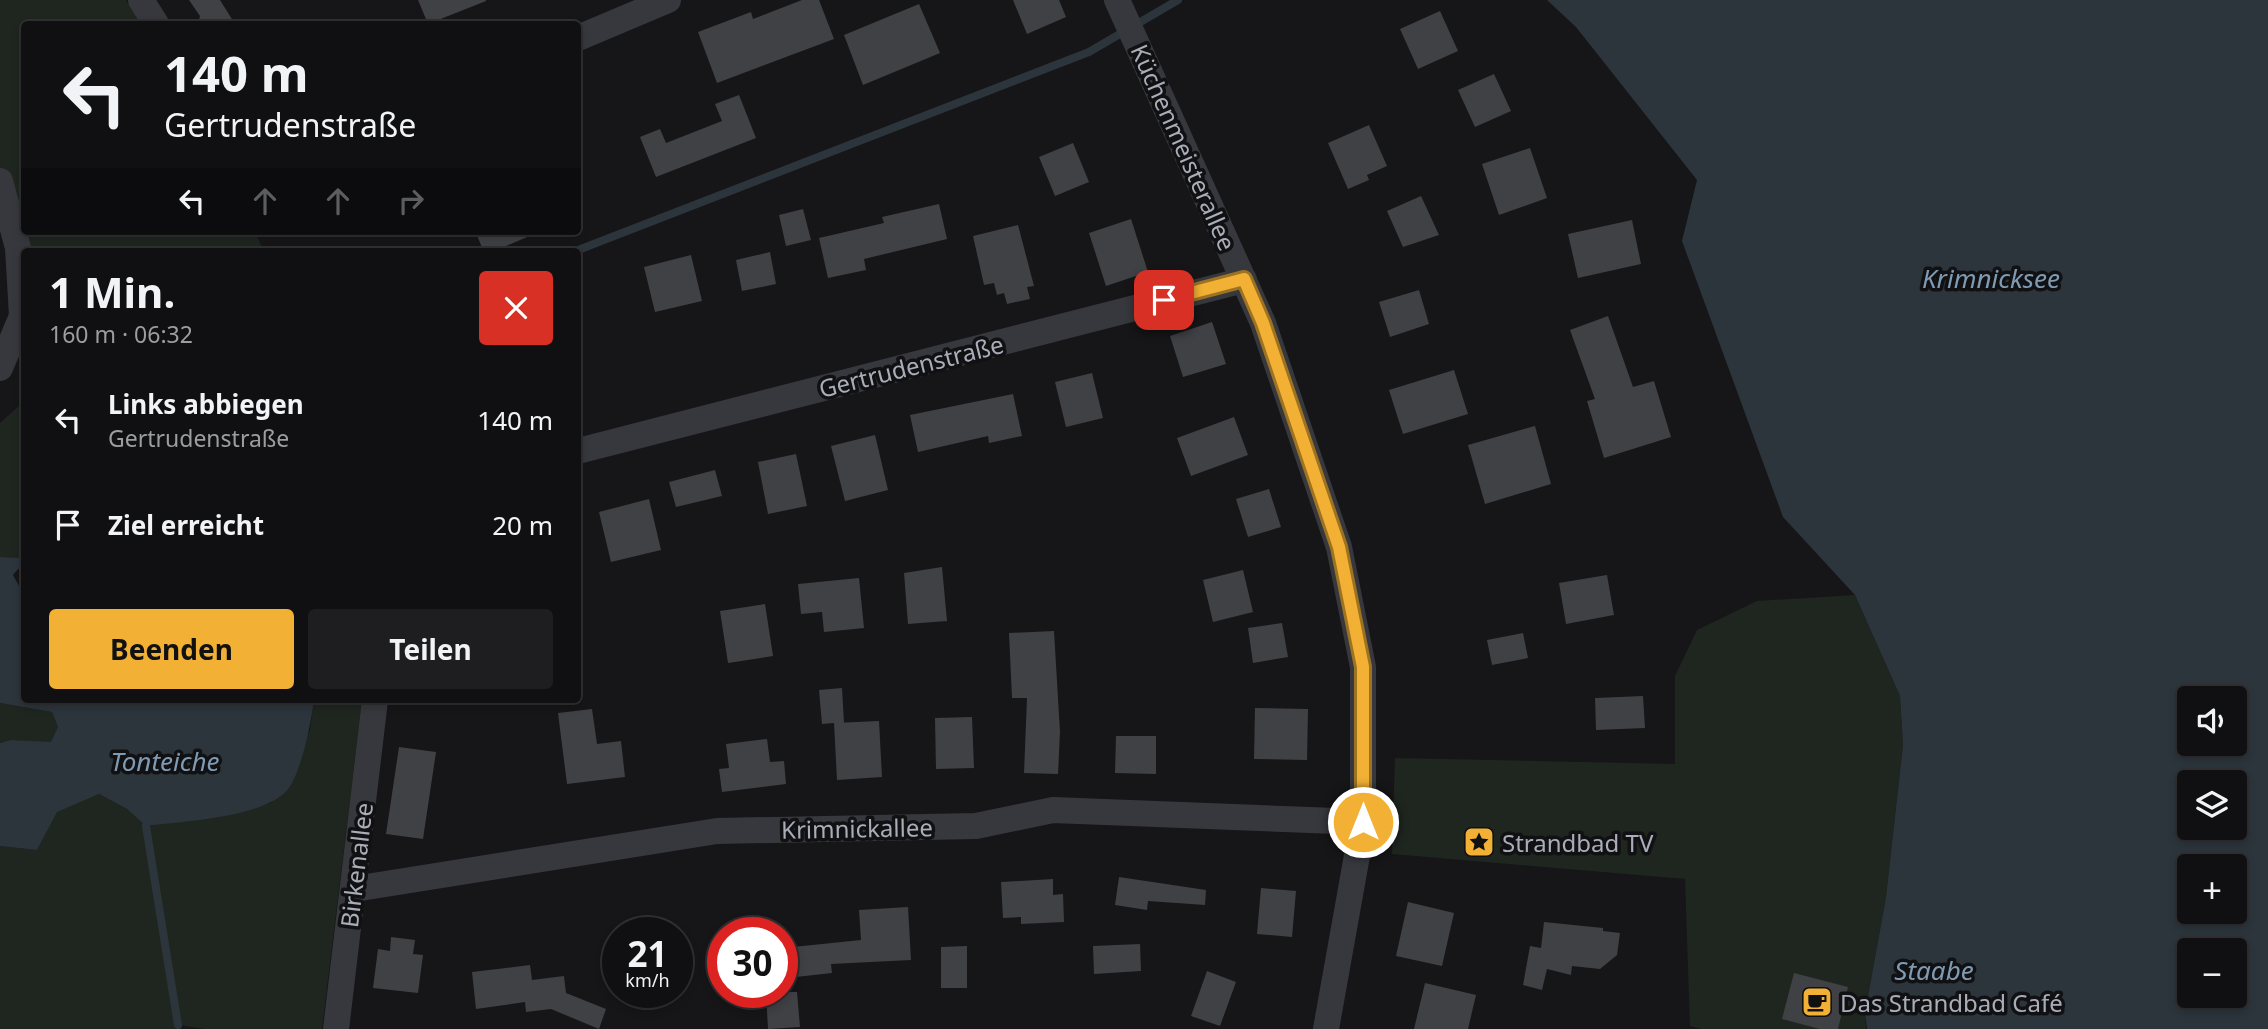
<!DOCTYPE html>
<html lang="de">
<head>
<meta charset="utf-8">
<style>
	:root { --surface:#101012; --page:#1e1e20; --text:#f1f3f6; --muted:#9c9d9f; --line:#303032; --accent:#f2b134 }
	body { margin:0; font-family:"Noto Sans",sans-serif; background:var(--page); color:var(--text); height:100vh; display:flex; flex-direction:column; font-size:26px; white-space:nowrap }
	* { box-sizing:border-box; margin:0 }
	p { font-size:23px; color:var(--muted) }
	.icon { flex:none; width:38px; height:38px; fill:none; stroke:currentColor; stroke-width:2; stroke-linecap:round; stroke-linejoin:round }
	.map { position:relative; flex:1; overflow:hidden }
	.details { position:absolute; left:21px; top:248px; width:560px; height:455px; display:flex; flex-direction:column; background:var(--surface); border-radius:7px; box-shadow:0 4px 10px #0003,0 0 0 2px var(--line) }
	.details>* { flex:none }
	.guide { position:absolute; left:21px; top:21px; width:560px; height:214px; border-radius:7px; box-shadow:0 4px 10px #0003,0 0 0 2px var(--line); background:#101012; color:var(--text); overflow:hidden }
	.fabs { position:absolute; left:2177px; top:686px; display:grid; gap:14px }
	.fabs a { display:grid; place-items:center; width:70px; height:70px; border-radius:7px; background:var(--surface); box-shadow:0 4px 10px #0003,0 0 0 2px var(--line); font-size:35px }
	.speed { position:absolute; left:602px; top:917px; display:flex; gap:14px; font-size:35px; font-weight:700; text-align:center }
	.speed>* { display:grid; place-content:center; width:91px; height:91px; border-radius:50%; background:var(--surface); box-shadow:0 4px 10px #0003,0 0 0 2px var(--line); line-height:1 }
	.speed small { font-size:18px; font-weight:400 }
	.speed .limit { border:10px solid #d22; background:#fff; color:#111 }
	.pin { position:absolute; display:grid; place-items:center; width:60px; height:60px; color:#fff; margin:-30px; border-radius:14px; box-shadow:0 4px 10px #0006 }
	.me { position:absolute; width:77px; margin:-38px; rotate:0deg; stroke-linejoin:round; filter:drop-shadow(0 0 5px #0008) }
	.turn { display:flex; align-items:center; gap:24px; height:147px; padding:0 28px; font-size:32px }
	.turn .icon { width:91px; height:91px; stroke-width:2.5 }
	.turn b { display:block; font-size:49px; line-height:60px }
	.lanes { display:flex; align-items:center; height:66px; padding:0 28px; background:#0003; justify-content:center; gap:35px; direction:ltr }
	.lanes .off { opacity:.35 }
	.round { display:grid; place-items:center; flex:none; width:74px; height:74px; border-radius:7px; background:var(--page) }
	.headline { display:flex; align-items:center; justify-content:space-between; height:119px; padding:0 28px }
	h1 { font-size:42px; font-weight:700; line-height:52px }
	.cta { display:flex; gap:14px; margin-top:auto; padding:14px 28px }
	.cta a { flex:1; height:80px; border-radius:7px; background:var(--accent); color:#111; font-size:28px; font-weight:700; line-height:80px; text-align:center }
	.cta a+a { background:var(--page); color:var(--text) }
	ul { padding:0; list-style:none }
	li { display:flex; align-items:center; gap:21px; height:105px; padding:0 28px }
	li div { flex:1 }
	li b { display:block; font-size:26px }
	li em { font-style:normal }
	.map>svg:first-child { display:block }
</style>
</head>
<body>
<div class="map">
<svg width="2268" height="1029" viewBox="0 0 2268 1029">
	<rect width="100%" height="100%" fill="#161618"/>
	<g fill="#1e261f">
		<polygon points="0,0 126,0 141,24 24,24 24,231 255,231 264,252 26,252 0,171"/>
		<polygon points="24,396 24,558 0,557 0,423 18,407"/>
		<polygon points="1855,595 1900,696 1903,745 1886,897 1865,1013 1866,1029 1702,1029 1690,1026 1685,879 1392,854 1395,758 1675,764 1675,676 1697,630 1757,601"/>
		<polygon points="314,700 362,700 322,1029 206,1029 178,1025 175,1029 0,1029 0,846 37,850 57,811 99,794 127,809 146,826 229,814 271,803 310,730"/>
		<polygon points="0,703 52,712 58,727 52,743 11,740 0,743"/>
	</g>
	<g fill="#2c353c" fill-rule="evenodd">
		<path d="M1547,0h721v1029h-401l-2,-16 21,-116 17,-152 -3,-49 -45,-101 -72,-78 -101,-276 15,-61 -121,-153zM2189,698h46v46h-46zM2189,782h46v46h-46zM2189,866h46v46h-46zM2189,950h46v46h-46z"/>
		<path d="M0,557l24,1v11h-6l-5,6 11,20v105h290c-3,23 -12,69 -25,88 -22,30 -107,33 -143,38l-19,-17 -28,-15 -42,18 -20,38 -37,-4v-103l11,-3 40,2 7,-15 -6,-15 -52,-9z"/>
	</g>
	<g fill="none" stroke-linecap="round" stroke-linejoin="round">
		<g stroke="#2c353c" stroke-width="8">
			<polyline points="573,252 1089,52 1178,0"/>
			<polyline points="146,826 178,1025"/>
		</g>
	</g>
	<g fill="#404145">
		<polygon points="189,0 220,0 235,24 198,24 200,16"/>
		<polygon points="418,0 486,0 486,1 428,24"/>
		<polygon points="802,0 819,0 834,39 717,83 698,32 751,12 753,19"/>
		<polygon points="1013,0 1059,0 1066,17 1027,34"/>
		<polygon points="919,4 940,53 863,85 844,35"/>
		<polygon points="1440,11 1458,51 1418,69 1400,29"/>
		<polygon points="1494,74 1511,111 1475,127 1458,90"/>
		<polygon points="739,95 756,138 656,177 640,137 660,129 666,143 722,121 715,104"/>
		<polygon points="1369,125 1387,166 1367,175 1369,180 1348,189 1328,143"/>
		<polygon points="1073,143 1089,182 1055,196 1039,157"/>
		<polygon points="1530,148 1547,198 1499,215 1482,164"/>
		<polygon points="1421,196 1439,235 1403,247 1387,211"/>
		<polygon points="939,204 947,239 864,259 866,270 828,278 819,238 884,223 882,217"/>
		<polygon points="803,209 811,240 786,246 779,215"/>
		<polygon points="1131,219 1148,272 1106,286 1089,233"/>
		<polygon points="1632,220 1641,264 1578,278 1568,234"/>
		<polygon points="1018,225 1034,286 1027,287 1030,299 1007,304 1004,293 997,295 994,283 984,285 973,236"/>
		<polygon points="475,231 541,231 492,252 484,252"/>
		<polygon points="770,252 776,284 742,291 736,260"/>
		<polygon points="691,255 702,301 655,312 644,267"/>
		<polygon points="1419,290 1429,324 1390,337 1379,302"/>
		<polygon points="1608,316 1633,387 1654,381 1671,437 1604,458 1587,401 1595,399 1570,330"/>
		<polygon points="1212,322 1226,364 1183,377 1170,336"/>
		<polygon points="1454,370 1468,414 1403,434 1389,390"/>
		<polygon points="1092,373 1103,418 1066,427 1055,382"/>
		<polygon points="1013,394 1022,436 989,443 988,436 918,452 910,415"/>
		<polygon points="1234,417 1248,455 1191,476 1177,438"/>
		<polygon points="1535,426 1551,484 1485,504 1468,445"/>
		<polygon points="875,435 888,490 845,501 831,446"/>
		<polygon points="796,454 807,506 768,514 758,462"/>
		<polygon points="715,470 722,496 676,507 669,482"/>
		<polygon points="1269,489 1281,527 1248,537 1236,499"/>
		<polygon points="649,499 661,550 611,562 599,512"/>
		<polygon points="942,567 947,621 908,624 904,573"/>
		<polygon points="1243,570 1253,612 1213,622 1203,580"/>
		<polygon points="1607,575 1614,615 1566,624 1559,583"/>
		<polygon points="859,578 864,628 824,632 822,612 801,614 798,584"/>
		<polygon points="765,604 773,656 728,663 720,611"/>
		<polygon points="1282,623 1288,657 1253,663 1248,628"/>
		<polygon points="1054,631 1060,732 1058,774 1024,773 1027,698 1012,698 1009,633"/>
		<polygon points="1523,633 1528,658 1492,665 1487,640"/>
		<polygon points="842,688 844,723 834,723 879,721 882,777 837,780 834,723 822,724 819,690"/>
		<polygon points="1643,696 1645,728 1596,730 1595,698"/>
		<polygon points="1255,708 1308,709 1307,760 1254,759"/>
		<polygon points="592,709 597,744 621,741 625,777 567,784 558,713"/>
		<polygon points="972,717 974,768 936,769 935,718"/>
		<polygon points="1116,736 1156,736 1156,774 1115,773"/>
		<polygon points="767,739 770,762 784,761 786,784 722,792 719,769 729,768 726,744"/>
		<polygon points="399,747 436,752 423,839 386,834"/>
		<polygon points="1119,877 1206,890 1205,905 1148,901 1147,910 1115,905"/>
		<polygon points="1053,879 1053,895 1063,894 1064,922 1021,924 1021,917 1003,918 1001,882"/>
		<polygon points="1261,888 1296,891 1292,937 1257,934"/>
		<polygon points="1408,902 1454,913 1442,966 1396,956"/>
		<polygon points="908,907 911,960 831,964 832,973 796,977 793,947 861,940 859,910"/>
		<polygon points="1544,922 1603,928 1603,931 1620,933 1617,955 1600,969 1572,966 1571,975 1547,969 1542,990 1523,985 1530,946 1541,948"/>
		<polygon points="391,937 415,940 413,954 423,955 418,993 373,988 378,949 390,951"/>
		<polygon points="1140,944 1141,971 1094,974 1093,946"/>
		<polygon points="967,946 967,988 941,988 941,947"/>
		<polygon points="530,965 532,980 564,976 566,993 606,1009 599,1029 551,1009 526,1012 525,1002 476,1009 472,972"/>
		<polygon points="1207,971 1236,982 1220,1026 1191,1016"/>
		<polygon points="1794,973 1848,987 1838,1029 1820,1029 1782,1019"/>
		<polygon points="1425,983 1476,995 1468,1029 1414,1029"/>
		<polygon points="766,992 797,992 800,1027 768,1029"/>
	</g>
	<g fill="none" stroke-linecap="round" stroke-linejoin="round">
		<g stroke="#37383d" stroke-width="26">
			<polyline points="141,0 156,24"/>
			<polyline points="1117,0 1263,323 1339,547 1363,667 1363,822 1326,1029"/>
			<polyline points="578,38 668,0"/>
			<polyline points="0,181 18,248 22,316 0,368"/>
			<polyline points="578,451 1244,280"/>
			<polyline points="354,889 717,831 976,826 1053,810 1363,822"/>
			<polyline points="336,1029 375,700"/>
		</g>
	</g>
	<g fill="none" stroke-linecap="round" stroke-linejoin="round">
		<g stroke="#9d7322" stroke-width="18">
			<polyline id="route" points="1164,300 1244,279 1263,323 1339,547 1363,667 1363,822"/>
		</g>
		<use href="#route" stroke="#f2b134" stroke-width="12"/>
	</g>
	<defs>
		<g id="sight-square" transform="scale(1.575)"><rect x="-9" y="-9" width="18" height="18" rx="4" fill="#f2b134" stroke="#111113"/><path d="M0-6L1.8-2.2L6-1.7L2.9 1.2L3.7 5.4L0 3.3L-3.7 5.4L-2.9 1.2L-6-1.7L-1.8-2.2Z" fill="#111"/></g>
		<g id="cafe-square" transform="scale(1.575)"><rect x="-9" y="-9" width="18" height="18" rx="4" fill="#f2b134" stroke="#111113"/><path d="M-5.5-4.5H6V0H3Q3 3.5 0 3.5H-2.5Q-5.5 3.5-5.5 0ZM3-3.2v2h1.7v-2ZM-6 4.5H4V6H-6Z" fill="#111"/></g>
	</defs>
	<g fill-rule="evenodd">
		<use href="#sight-square" x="1479" y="842"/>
		<use href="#cafe-square" x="1817" y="1002"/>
	</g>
	<g text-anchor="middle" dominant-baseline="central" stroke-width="7" stroke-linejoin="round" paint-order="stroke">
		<g font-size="24" fill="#a8adb8" stroke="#111113">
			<text transform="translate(1184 147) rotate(66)">Küchenmeisterallee</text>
			<text transform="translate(911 366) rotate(-14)">Gertrudenstraße</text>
			<text transform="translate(857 828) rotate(-1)">Krimnickallee</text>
			<text transform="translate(356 865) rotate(-83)">Birkenallee</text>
		</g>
		<g font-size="24" fill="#a8adb8" stroke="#111113" text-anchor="start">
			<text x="1502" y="842">Strandbad TV</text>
			<text x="1840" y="1002">Das Strandbad Café</text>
		</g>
		<g font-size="26" font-style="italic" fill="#7f9bb3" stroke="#111113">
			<text x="1991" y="278">Krimnicksee</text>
			<text x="165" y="761">Tonteiche</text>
			<text x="1934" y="970">Staabe</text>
		</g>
	</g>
</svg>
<div class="fabs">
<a><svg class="icon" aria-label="sound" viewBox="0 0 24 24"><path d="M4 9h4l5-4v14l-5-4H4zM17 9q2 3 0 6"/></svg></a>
<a><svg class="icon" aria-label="layers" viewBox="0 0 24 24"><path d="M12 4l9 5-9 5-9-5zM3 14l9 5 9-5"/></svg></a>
<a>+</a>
<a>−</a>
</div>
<div class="speed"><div>21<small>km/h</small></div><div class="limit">30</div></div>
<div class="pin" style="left:1164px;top:300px;background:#d93025"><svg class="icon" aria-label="arrive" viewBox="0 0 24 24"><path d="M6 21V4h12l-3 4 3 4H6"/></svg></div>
<svg class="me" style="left:1363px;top:822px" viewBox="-20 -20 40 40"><circle r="17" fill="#f2b134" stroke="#fff" stroke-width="3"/><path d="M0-11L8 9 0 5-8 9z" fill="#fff"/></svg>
<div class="guide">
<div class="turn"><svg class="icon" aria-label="left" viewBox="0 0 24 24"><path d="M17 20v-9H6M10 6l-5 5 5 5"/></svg><div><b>140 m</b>Gertrudenstraße</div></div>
<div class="lanes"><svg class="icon" aria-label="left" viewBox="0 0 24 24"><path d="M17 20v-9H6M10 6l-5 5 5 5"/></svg><svg class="icon off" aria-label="ahead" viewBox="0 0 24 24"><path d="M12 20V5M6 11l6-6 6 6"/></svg><svg class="icon off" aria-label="ahead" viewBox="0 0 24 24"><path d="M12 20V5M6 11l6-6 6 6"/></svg><svg class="icon off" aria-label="right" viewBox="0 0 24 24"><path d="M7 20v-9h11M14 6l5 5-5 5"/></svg></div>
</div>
<section class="details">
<div class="headline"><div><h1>1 Min.</h1><p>160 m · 06:32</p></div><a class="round" style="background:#d93025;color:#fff"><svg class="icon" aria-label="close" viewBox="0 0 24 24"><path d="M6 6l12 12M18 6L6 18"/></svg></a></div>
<ul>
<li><svg class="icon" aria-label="left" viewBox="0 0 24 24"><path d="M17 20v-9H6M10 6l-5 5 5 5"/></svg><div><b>Links abbiegen</b><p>Gertrudenstraße</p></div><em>140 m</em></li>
<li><svg class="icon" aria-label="arrive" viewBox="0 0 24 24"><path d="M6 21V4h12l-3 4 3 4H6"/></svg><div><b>Ziel erreicht</b></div><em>20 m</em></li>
</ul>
<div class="cta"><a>Beenden</a><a>Teilen</a></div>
</section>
</div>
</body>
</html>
